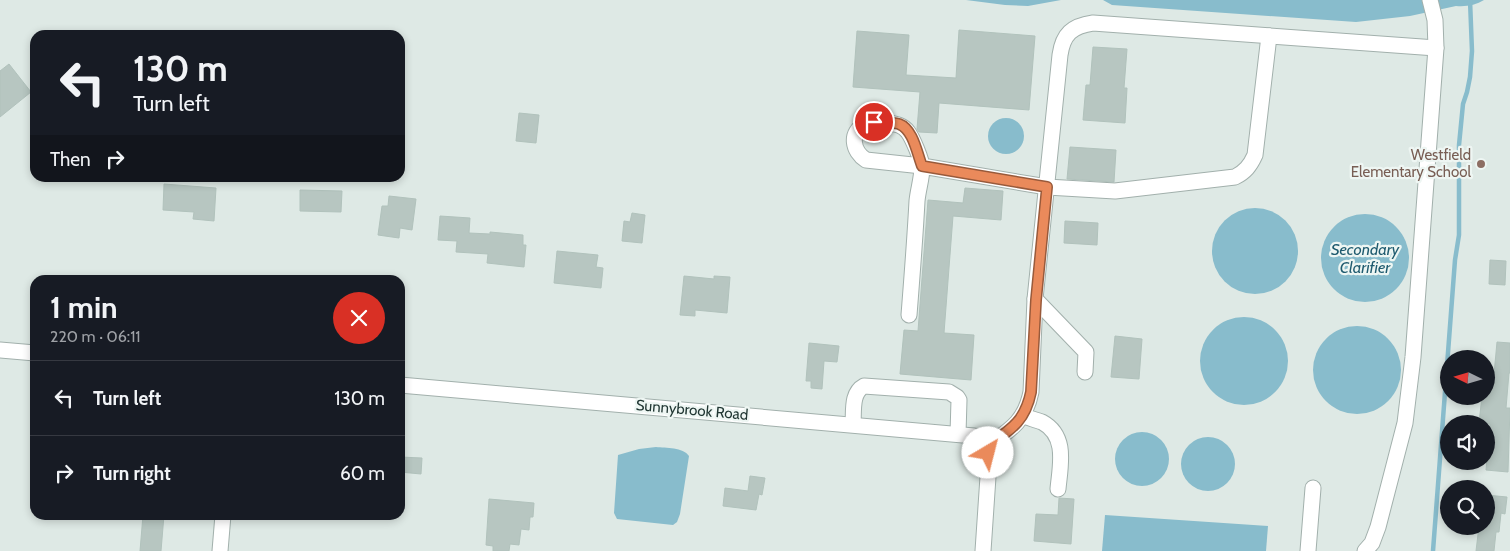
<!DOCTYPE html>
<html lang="en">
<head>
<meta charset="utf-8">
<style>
	:root { --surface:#171b24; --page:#242831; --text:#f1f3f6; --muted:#9ea1a6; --line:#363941 }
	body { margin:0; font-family:Cabin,sans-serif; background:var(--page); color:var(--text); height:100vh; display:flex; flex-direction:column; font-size:19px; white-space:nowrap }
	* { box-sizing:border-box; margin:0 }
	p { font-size:16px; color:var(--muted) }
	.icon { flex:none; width:28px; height:28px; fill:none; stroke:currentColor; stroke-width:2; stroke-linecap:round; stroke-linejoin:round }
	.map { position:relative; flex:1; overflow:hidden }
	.drawer { position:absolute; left:30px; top:275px; width:375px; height:245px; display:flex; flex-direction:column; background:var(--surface); border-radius:15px; box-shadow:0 2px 8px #0003 }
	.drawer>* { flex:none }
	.top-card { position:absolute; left:30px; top:30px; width:375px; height:152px; border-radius:15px; box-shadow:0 2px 8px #0003; background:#171b24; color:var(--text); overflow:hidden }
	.needle { width:32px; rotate:275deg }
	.fabs { position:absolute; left:1440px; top:350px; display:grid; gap:10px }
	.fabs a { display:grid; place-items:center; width:55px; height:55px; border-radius:50%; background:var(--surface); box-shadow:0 2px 8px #0003; font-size:25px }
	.pin { position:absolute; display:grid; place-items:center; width:42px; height:42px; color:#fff; margin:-21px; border:2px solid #fff; border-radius:50%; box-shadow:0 1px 5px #0007 }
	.me { position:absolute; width:55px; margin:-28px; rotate:37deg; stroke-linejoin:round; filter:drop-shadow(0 0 4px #0008) }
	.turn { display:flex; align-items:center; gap:18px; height:105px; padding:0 20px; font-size:22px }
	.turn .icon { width:65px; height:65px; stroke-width:2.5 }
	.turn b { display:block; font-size:35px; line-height:42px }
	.then { display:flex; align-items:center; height:48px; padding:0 20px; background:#0003; gap:10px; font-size:19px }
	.round { display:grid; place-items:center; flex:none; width:52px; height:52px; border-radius:26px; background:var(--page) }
	.headline { display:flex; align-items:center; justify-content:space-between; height:85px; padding:0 20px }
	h1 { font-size:30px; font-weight:700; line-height:38px }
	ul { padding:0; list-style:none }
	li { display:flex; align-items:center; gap:15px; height:75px; padding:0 20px; border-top:1px solid var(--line) }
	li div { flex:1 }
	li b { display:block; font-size:19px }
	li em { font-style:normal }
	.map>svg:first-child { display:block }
</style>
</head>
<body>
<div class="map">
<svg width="1510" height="551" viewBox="0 0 1510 551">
	<rect width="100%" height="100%" fill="#dee9e5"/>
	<g fill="#88bccc">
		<polygon points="966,0 1061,0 1028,6 1005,5"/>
		<path d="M1103,0h381c-8,5 -18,7 -28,6l-46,10 -54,6 -244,-17z"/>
		<circle cx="1006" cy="136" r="18"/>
		<circle cx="1255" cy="251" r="43"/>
		<circle cx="1365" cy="258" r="44"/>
		<circle cx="1244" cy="361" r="44"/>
		<circle cx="1357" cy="370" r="44"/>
		<circle cx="1142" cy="459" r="27"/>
		<circle cx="1208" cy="464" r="27"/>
		<path d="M656,447c10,1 27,0 33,9l-9,58 -3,8 -4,3 -56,-6 -3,-6 4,-58 21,-6z"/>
		<polygon points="1105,515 1268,526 1266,551 1102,551"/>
	</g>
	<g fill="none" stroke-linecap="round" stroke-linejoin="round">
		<polyline stroke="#88bccc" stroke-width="4.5" points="1433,551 1455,260 1459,235 1459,145 1463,104 1467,92 1470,77 1472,51 1470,0"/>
	</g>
	<g fill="#b7c6c1" stroke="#b1c2bc">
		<polygon points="959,30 1035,36 1029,110 939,103 937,133 919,132 917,129 920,92 853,87 857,31 909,35 906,75 956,78"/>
		<polygon points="1093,47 1127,49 1124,88 1127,88 1125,123 1083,120 1086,85 1090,85"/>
		<polygon points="9,64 31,92 0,117 0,71"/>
		<polygon points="519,113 539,115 536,143 516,141"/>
		<polygon points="1070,147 1116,150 1114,182 1067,179"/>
		<polygon points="164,184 216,188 214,221 193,219 194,212 163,210"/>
		<polygon points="965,188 1003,191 1001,220 953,216 944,333 974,335 971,380 900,374 904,330 918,331 928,200 963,203"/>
		<polygon points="300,190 342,191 341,212 300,211"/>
		<polygon points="389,196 416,199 412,230 400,228 399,238 378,235 382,206 388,206"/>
		<polygon points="632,213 645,215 642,243 622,241 624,221 630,222"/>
		<polygon points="440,216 470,218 469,233 490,234 490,232 523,235 523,245 526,245 524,267 487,263 488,254 456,252 457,241 438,240"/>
		<polygon points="1065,221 1098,223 1097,245 1064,243"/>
		<polygon points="557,251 598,255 596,267 603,268 601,288 554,283"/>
		<polygon points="1490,260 1506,261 1505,285 1489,284"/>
		<polygon points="684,276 714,279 714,276 730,277 727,313 695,310 695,316 680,315"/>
		<polygon points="1115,336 1142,339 1139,379 1111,377"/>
		<polygon points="1497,342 1510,343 1510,373 1509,373 1506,408 1510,408 1508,472 1486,470 1490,424 1479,423 1482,396 1486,396 1486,384 1493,385"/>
		<polygon points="809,343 839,346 837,362 824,361 822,389 811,388 811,381 806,381"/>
		<polygon points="400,457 422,458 421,474 400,472"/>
		<polygon points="750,476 765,478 762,495 759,494 756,510 723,506 725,488 748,491"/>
		<polygon points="1486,495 1507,497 1505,514 1501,513 1499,532 1496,532 1494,551 1476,551 1479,526 1486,526"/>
		<polygon points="1059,498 1074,499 1071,544 1034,541 1036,514 1058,515"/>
		<polygon points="489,499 534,503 533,517 530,517 529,530 521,529 519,545 510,544 509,551 493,551 493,546 486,545"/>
		<polygon points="143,515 164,515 161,551 140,551"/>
	</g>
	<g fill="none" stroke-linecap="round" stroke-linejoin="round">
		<g stroke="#a2b0ac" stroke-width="17">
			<g id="minor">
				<polyline points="1035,299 1086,352 1085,372"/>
				<path d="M909,315c3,-38 6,-76 8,-114 1,-11 5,-23 5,-34 0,-7 -10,-30 -14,-35 -5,-7 -12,-8 -20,-9 -7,0 -15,-2 -22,1 -18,8 -13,28 0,36l56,6 125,21 68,4 120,-14c10,-5 15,-11 20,-22l14,-119"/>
				<polyline points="0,350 35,353"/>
				<polyline points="400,385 974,436 979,438 986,447 989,462 983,551"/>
				<path d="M1023,416c6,2 13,4 19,6 26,14 18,44 16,67"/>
				<path d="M853,424c1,-13 -2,-31 11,-38l85,6 8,5 2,3 -1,34"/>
				<path d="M986,447c24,-17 39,-25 45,-55l4,-93 25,-244c3,-21 12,-29 33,-32l343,25"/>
				<polyline points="220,551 223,515"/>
				<polyline points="1308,551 1313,488"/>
				<polyline points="1365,551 1372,543 1378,527 1405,423 1413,357 1436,48 1435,20 1430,0"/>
			</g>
		</g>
		<use href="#minor" stroke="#fff" stroke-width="15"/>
	</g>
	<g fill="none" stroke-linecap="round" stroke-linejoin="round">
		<g stroke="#985a3b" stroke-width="12">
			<path id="route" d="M874,122c8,1 17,0 25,2 14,5 18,29 23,42l125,21 -11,113 -5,92c-6,30 -21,38 -45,55l2,6"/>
		</g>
		<use href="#route" stroke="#ea8a5b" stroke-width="9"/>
	</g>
	<circle fill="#8d6e63" stroke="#eef6f3" stroke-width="2" cx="1481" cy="164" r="5"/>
	<g text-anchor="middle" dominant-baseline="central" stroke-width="4.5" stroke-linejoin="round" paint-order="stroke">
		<g font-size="15" fill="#785e54" stroke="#eef6f3" text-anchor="end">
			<text x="1471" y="155">Westfield<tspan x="1471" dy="17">Elementary School</tspan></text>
		</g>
		<g font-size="15" fill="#213733" stroke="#eef6f3">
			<text transform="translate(692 410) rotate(5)">Sunnybrook Road</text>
		</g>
		<g font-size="16" font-style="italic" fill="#1f5b6f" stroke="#eef6f3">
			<text x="1365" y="249">Secondary<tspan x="1365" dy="18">Clarifier</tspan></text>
		</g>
	</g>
</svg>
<div class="fabs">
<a><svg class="needle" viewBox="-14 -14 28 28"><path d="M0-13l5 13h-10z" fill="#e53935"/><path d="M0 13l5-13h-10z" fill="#9ea1a6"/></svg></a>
<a><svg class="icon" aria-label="sound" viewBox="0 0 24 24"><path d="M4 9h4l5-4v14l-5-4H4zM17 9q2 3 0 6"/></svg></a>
<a><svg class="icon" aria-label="search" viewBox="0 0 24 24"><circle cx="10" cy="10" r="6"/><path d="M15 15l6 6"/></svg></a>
</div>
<div class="pin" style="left:874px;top:122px;background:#d93025"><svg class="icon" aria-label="arrive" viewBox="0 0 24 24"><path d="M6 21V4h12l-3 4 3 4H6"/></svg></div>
<svg class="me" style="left:988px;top:453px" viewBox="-20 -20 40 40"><circle r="19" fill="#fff"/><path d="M0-13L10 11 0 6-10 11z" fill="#ea8a5b"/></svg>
<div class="top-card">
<div class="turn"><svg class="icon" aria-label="left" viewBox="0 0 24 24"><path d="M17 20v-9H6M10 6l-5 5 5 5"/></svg><div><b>130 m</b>Turn left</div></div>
<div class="then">Then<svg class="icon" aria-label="right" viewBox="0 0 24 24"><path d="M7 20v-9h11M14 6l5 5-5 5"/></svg></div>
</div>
<section class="drawer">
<div class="headline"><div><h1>1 min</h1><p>220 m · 06:11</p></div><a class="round" style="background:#d93025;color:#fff"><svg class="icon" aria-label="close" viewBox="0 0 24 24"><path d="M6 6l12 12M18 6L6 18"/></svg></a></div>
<ul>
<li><svg class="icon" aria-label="left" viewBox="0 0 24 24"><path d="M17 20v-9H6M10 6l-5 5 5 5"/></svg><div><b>Turn left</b></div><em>130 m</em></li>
<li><svg class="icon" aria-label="right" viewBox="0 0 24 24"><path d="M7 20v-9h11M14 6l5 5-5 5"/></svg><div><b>Turn right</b></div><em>60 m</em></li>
</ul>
</section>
</div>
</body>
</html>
